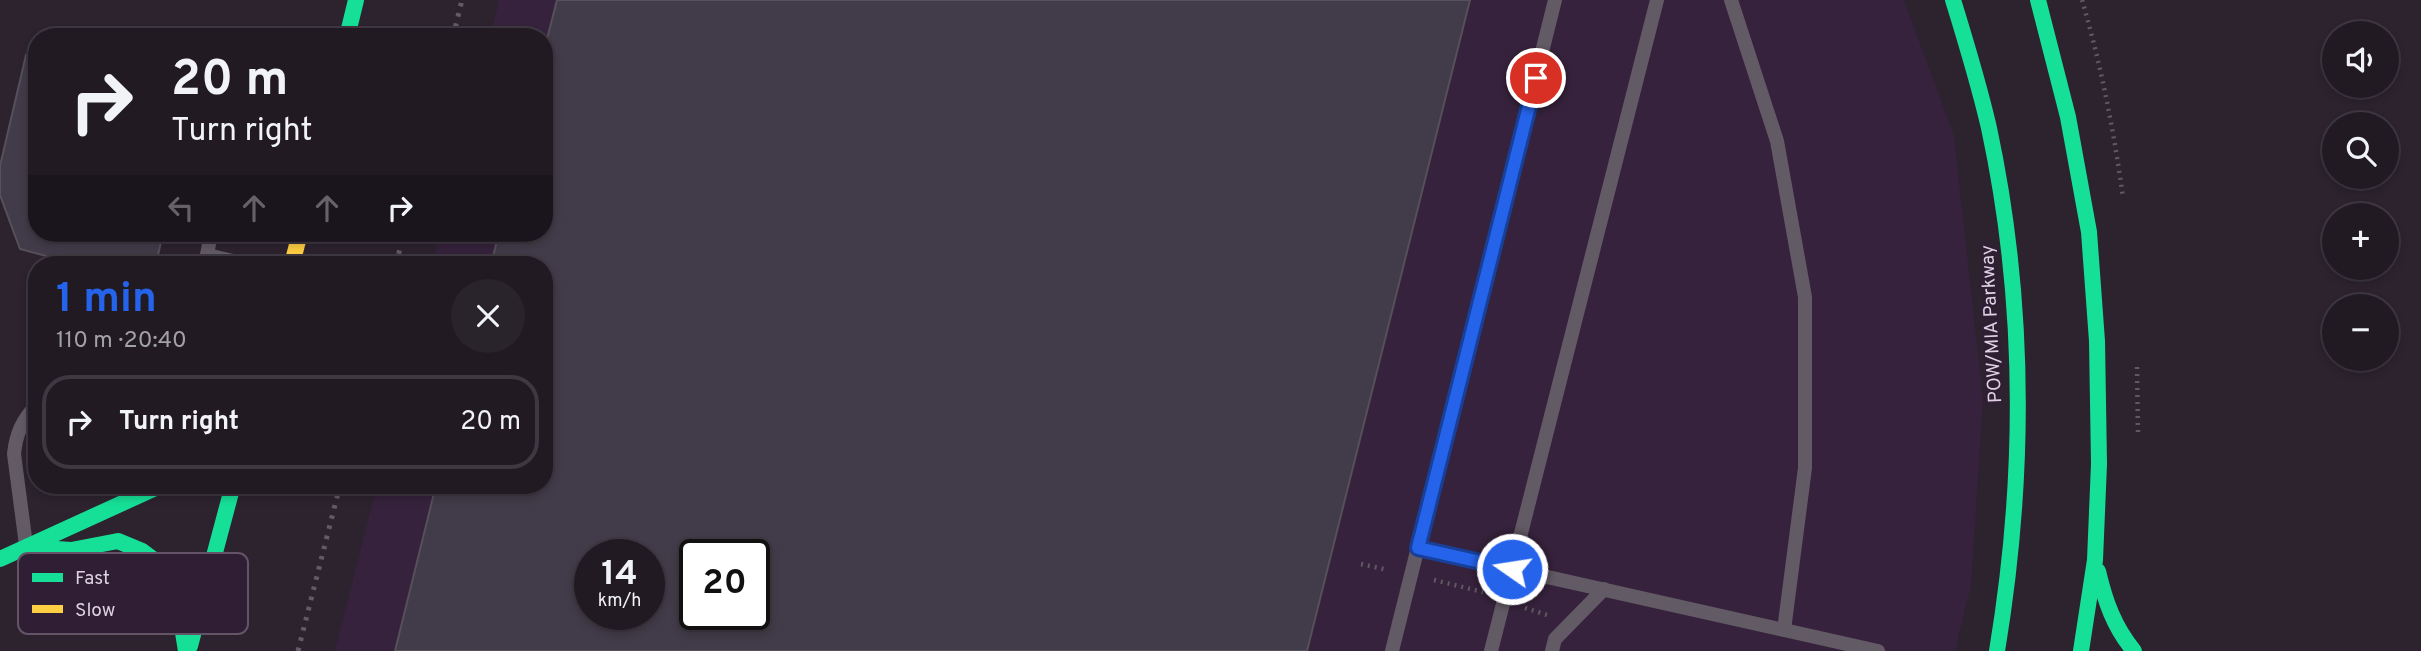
<!DOCTYPE html>
<html lang="en">
<head>
<meta charset="utf-8">
<style>
	:root { --surface:#211a23; --page:#29232b; --text:#f1f3f6; --muted:#a2a1a6; --line:#3e3841; --accent:#2563eb }
	body { margin:0; font-family:Overpass,sans-serif; background:var(--page); color:var(--text); height:100vh; display:flex; flex-direction:column; font-size:26px; white-space:nowrap }
	* { box-sizing:border-box; margin:0 }
	p { font-size:23px; color:var(--muted) }
	.icon { flex:none; width:38px; height:38px; fill:none; stroke:currentColor; stroke-width:2; stroke-linecap:round; stroke-linejoin:round }
	.map { position:relative; flex:1; overflow:hidden }
	.drawer { position:absolute; left:28px; top:256px; width:525px; height:238px; display:flex; flex-direction:column; background:var(--surface); border-radius:28px; box-shadow:0 4px 10px #0003,0 0 0 2px var(--line) }
	.drawer>* { flex:none }
	.banner { position:absolute; left:28px; top:28px; width:525px; height:214px; border-radius:28px; box-shadow:0 4px 10px #0003,0 0 0 2px var(--line); background:#211a23; color:var(--text); overflow:hidden }
	.buttons { position:absolute; left:2322px; top:21px; display:grid; gap:14px }
	.buttons a { display:grid; place-items:center; width:77px; height:77px; border-radius:50%; background:var(--surface); box-shadow:0 4px 10px #0003,0 0 0 2px var(--line); font-size:35px }
	.speed { position:absolute; left:574px; top:539px; display:flex; gap:14px; font-size:35px; font-weight:700; text-align:center }
	.speed>* { display:grid; place-content:center; width:91px; height:91px; border-radius:50%; background:var(--surface); box-shadow:0 4px 10px #0003,0 0 0 2px var(--line); line-height:1 }
	.speed small { font-size:18px; font-weight:400 }
	.speed .limit { border:4px solid #111; border-radius:10px; background:#fff; color:#111 }
	.pin { position:absolute; display:grid; place-items:center; width:60px; height:60px; color:#fff; margin:-30px; border:4px solid #fff; border-radius:50%; box-shadow:0 2px 7px #0007 }
	.me { position:absolute; width:77px; margin:-38px; rotate:283deg; stroke-linejoin:round; filter:drop-shadow(0 0 5px #0008) }
	.turn { display:flex; align-items:center; gap:24px; height:147px; padding:0 28px; font-size:32px }
	.turn .icon { width:91px; height:91px; stroke-width:2.5 }
	.turn b { display:block; font-size:49px; line-height:60px }
	.lanes { display:flex; align-items:center; height:66px; padding:0 28px; background:#0003; justify-content:center; gap:35px; direction:ltr }
	.lanes .off { opacity:.35 }
	.round { display:grid; place-items:center; flex:none; width:74px; height:74px; border-radius:37px; background:var(--page) }
	.headline { display:flex; align-items:center; justify-content:space-between; height:119px; padding:0 28px }
	h1 { font-size:42px; font-weight:700; line-height:52px; color:var(--accent) }
	ul { padding:0; list-style:none }
	li { display:flex; align-items:center; gap:21px; height:94px; margin:0 14px 10px; padding:0 14px; border:4px solid var(--line); border-radius:28px }
	li div { flex:1 }
	li b { display:block; font-size:26px }
	li em { font-style:normal }
	.map>svg:first-child { display:block }
</style>
</head>
<body>
<div class="map">
<svg width="2421" height="651" viewBox="0 0 2421 651">
	<rect width="100%" height="100%" fill="#2c232f"/>
	<path fill="#36223c" fill-rule="evenodd" d="M499,0h1405l50,136 29,264 -12,186 -16,65h-1620l42,-166h167v-221h-112l8,-31h104v-196h-54zM590,555h59v59h-59zM695,555h59v59h-59z"/>
	<g fill="#423b49" stroke="#55505a" stroke-width="2" fill-rule="evenodd">
		<path d="M557,0h913l-163,651h-912l41,-166h108v-221h-53l8,-31h45v-182zM590,555h59v59h-59zM695,555h59v59h-59z"/>
		<polygon points="26,55 37,58 37,233 163,233 156,264 76,264 20,249 0,195 0,166"/>
	</g>
	<g fill="none" stroke-linecap="round" stroke-linejoin="round">
		<g stroke="#5f5961" stroke-width="4.5" stroke-dasharray="2 5" stroke-linecap="butt">
			<path d="M2082,0c19,65 32,131 41,198"/>
			<polyline points="2137,367 2138,435"/>
			<polyline points="1361,564 1388,570"/>
			<polyline points="1434,580 1483,592"/>
			<polyline points="1525,608 1547,615"/>
		</g>
		<g stroke="#625a64" stroke-width="14">
			<polyline points="1731,0 1777,141 1805,297 1805,468 1784,630"/>
			<polyline points="207,255 211,233"/>
			<polyline points="205,264 207,255 246,264"/>
			<path d="M26,545l-12,-91c2,-20 8,-34 23,-49"/>
			<polyline points="1418,548 1878,651"/>
			<polyline points="1392,651 1555,0"/>
			<polyline points="1491,651 1657,0"/>
			<polyline points="1552,651 1555,639 1604,589"/>
		</g>
		<g stroke="#16e098" stroke-width="16">
			<path d="M1953,0c13,42 26,85 36,128 37,173 37,348 8,523"/>
			<polyline points="2038,0 2068,117 2089,232 2097,341 2099,464 2095,560 2081,651"/>
			<polyline points="347,37 356,0"/>
			<polyline points="27,547 71,550 118,541 142,551 154,560 170,582 179,608 186,651"/>
			<polyline points="0,559 162,485"/>
			<path d="M2098,571c7,30 16,56 36,80"/>
			<polyline points="190,646 233,485"/>
		</g>
		<polyline stroke="#ffcf43" stroke-width="16" points="292,264 300,233"/>
		<g stroke="#625b65" stroke-width="5" stroke-dasharray="3.5 7" stroke-linecap="butt">
			<polyline points="453,37 462,0"/>
			<polyline points="396,264 404,233"/>
			<polyline points="298,651 340,485"/>
		</g>
	</g>
	<g fill="none" stroke-linecap="round" stroke-linejoin="round">
		<g stroke="#184099" stroke-width="18">
			<polyline id="route" points="1512,569 1418,548 1536,78"/>
		</g>
		<use href="#route" stroke="#2563eb" stroke-width="12"/>
	</g>
	<g text-anchor="middle" dominant-baseline="central" stroke-width="6" stroke-linejoin="round" paint-order="stroke">
		<g font-size="19" fill="#ddd2e1" stroke="#2f1e34">
			<text transform="translate(1992 324) rotate(-93)">POW/MIA Parkway</text>
		</g>
	</g>
	<rect x="18" y="553" width="230" height="81" rx="10" fill="#2f1e34" stroke="#635468" stroke-width="2"/>
	<rect x="32" y="573" width="31" height="9" fill="#16e098"/>
	<rect x="32" y="605" width="31" height="8" fill="#ffcf43"/>
	<g font-size="19" fill="#ddd2e1">
		<text x="75" y="584">Fast</text>
		<text x="75" y="616">Slow</text>
	</g>
</svg>
<div class="buttons">
<a><svg class="icon" aria-label="sound" viewBox="0 0 24 24"><path d="M4 9h4l5-4v14l-5-4H4zM17 9q2 3 0 6"/></svg></a>
<a><svg class="icon" aria-label="search" viewBox="0 0 24 24"><circle cx="10" cy="10" r="6"/><path d="M15 15l6 6"/></svg></a>
<a>+</a>
<a>−</a>
</div>
<div class="speed"><div>14<small>km/h</small></div><div class="limit">20</div></div>
<div class="pin" style="left:1536px;top:78px;background:#d93025"><svg class="icon" aria-label="arrive" viewBox="0 0 24 24"><path d="M6 21V4h12l-3 4 3 4H6"/></svg></div>
<svg class="me" style="left:1512px;top:569px" viewBox="-20 -20 40 40"><circle r="17" fill="#2563eb" stroke="#fff" stroke-width="3"/><path d="M0-11L8 9 0 5-8 9z" fill="#fff"/></svg>
<div class="banner">
<div class="turn"><svg class="icon" aria-label="right" viewBox="0 0 24 24"><path d="M7 20v-9h11M14 6l5 5-5 5"/></svg><div><b>20 m</b>Turn right</div></div>
<div class="lanes"><svg class="icon off" aria-label="left" viewBox="0 0 24 24"><path d="M17 20v-9H6M10 6l-5 5 5 5"/></svg><svg class="icon off" aria-label="ahead" viewBox="0 0 24 24"><path d="M12 20V5M6 11l6-6 6 6"/></svg><svg class="icon off" aria-label="ahead" viewBox="0 0 24 24"><path d="M12 20V5M6 11l6-6 6 6"/></svg><svg class="icon" aria-label="right" viewBox="0 0 24 24"><path d="M7 20v-9h11M14 6l5 5-5 5"/></svg></div>
</div>
<section class="drawer">
<div class="headline"><div><h1>1 min</h1><p>110 m · 20:40</p></div><a class="round"><svg class="icon" aria-label="close" viewBox="0 0 24 24"><path d="M6 6l12 12M18 6L6 18"/></svg></a></div>
<ul>
<li><svg class="icon" aria-label="right" viewBox="0 0 24 24"><path d="M7 20v-9h11M14 6l5 5-5 5"/></svg><div><b>Turn right</b></div><em>20 m</em></li>
</ul>
</section>
</div>
</body>
</html>
